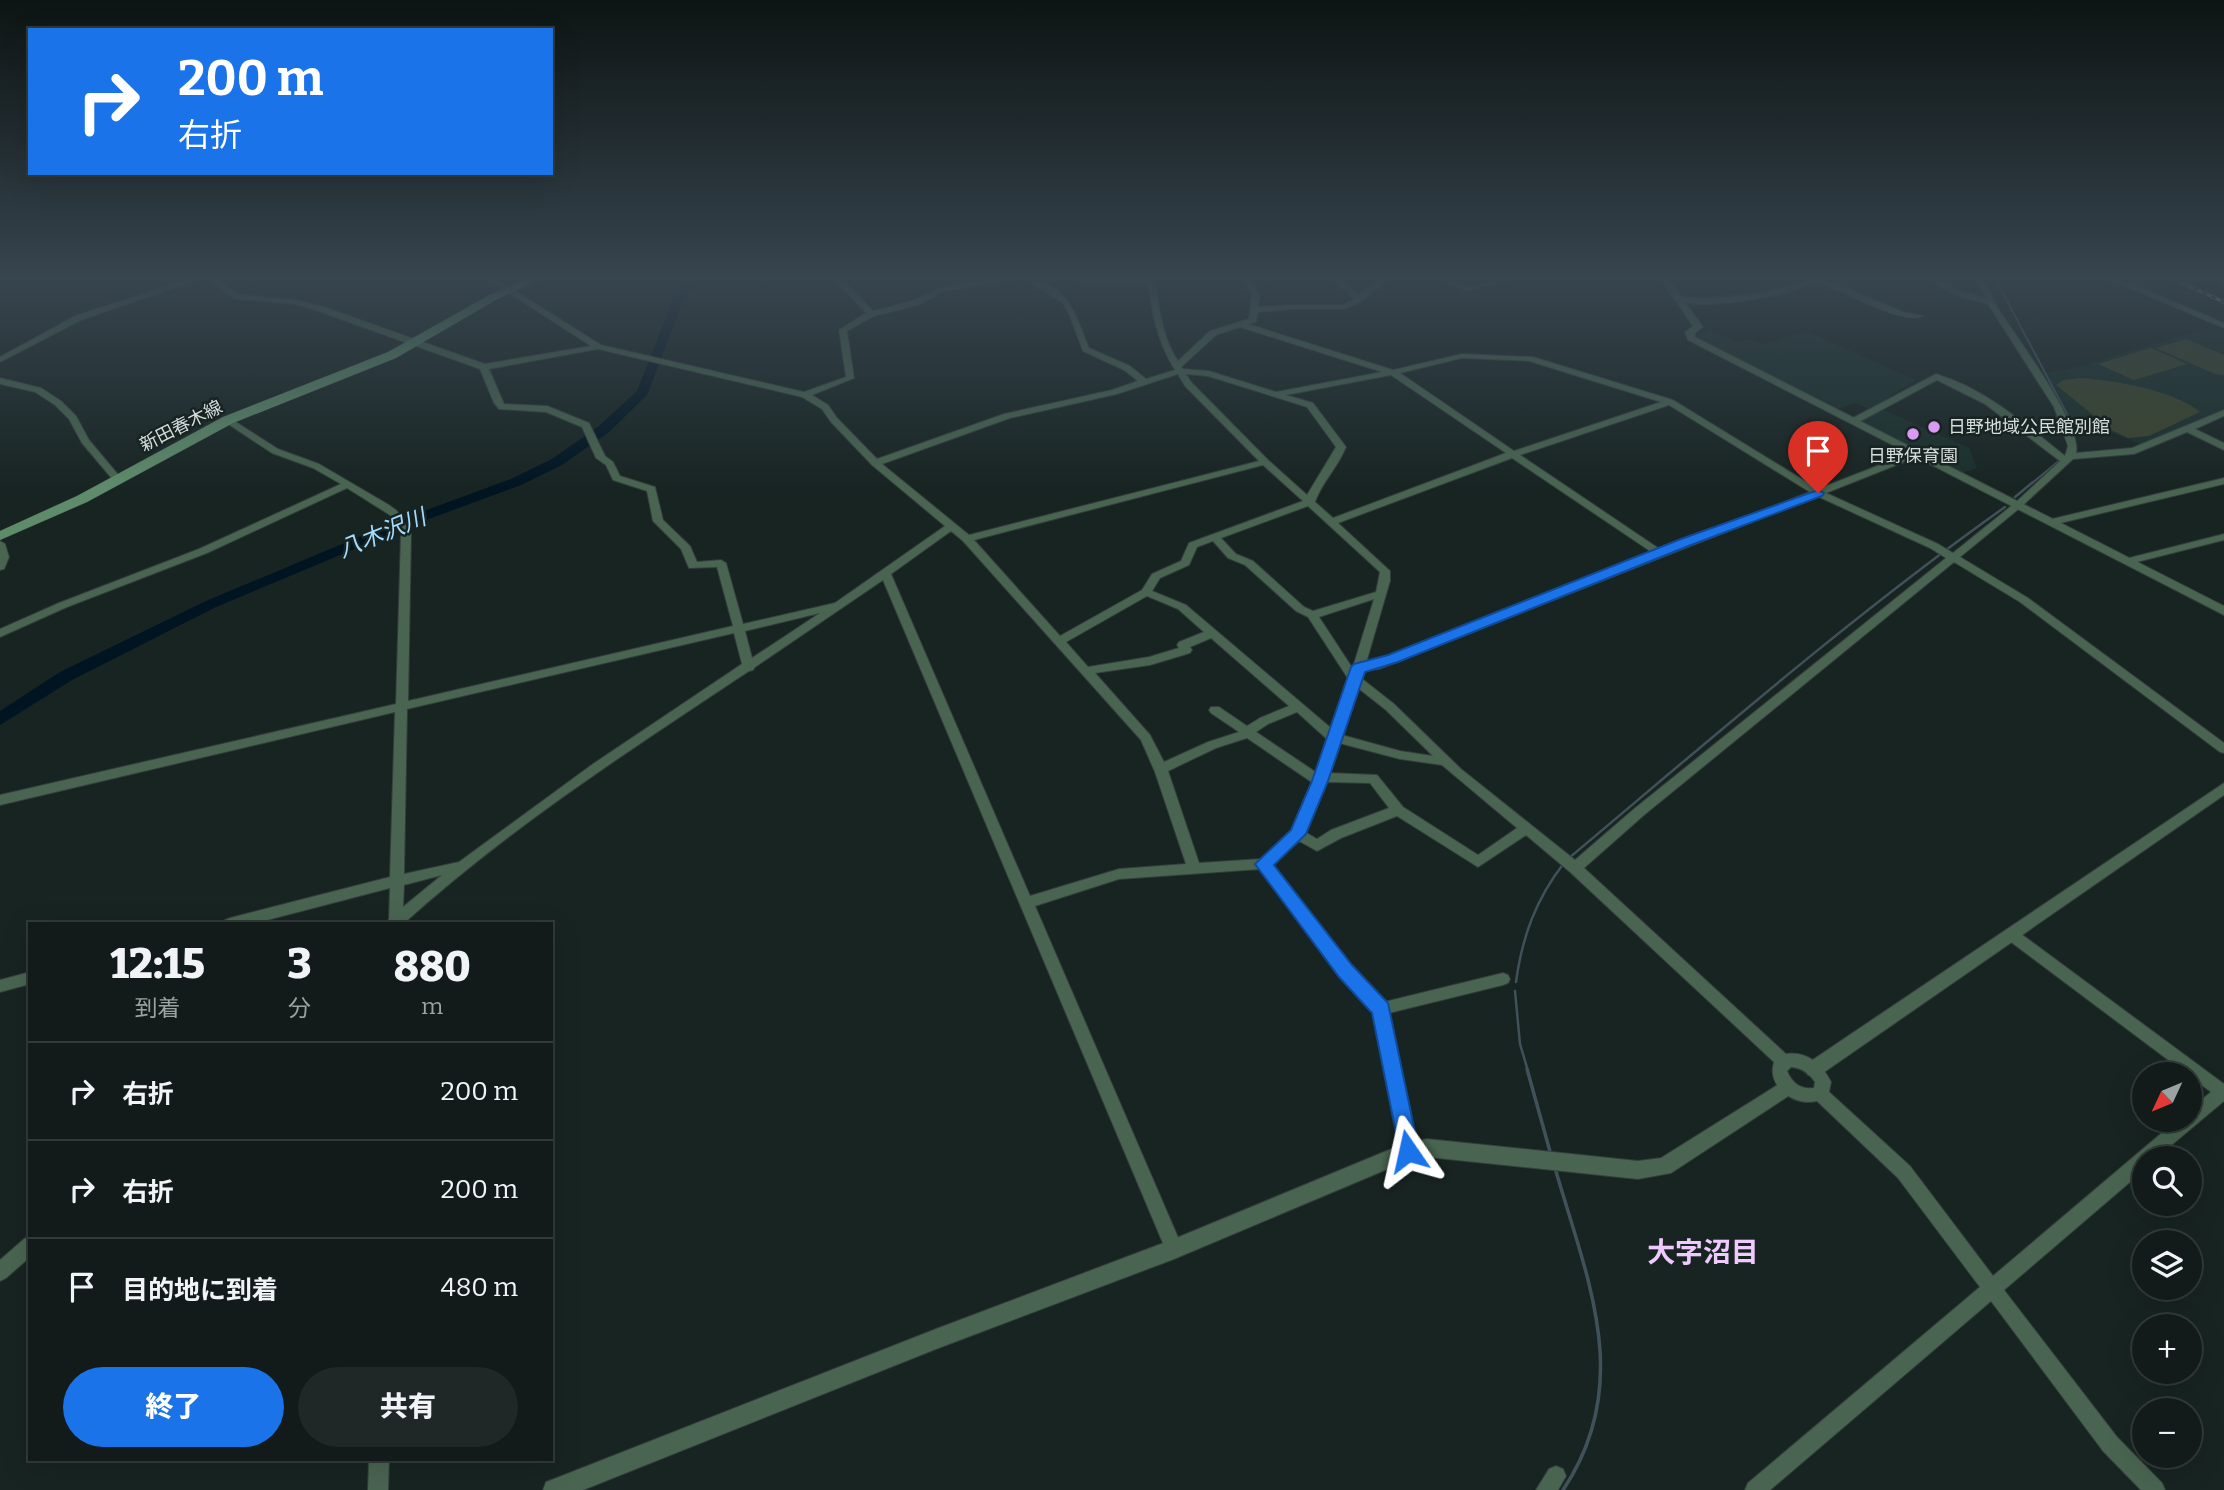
<!DOCTYPE html>
<html lang="ja">
<head>
<meta charset="utf-8">
<style>
	:root { --surface:#121b1a; --page:#1f2827; --text:#f1f3f6; --muted:#9ca1a2; --line:#313939; --accent:#1a73e8 }
	body { margin:0; font-family:Bitter,"Noto Sans JP",serif; background:var(--page); color:var(--text); height:100vh; display:flex; flex-direction:column; font-size:26px; white-space:nowrap }
	* { box-sizing:border-box; margin:0 }
	p { font-size:23px; color:var(--muted) }
	.icon { flex:none; width:38px; height:38px; fill:none; stroke:currentColor; stroke-width:2; stroke-linecap:round; stroke-linejoin:round }
	.map { position:relative; flex:1; overflow:hidden }
	.drawer { position:absolute; left:28px; top:922px; width:525px; height:539px; display:flex; flex-direction:column; background:var(--surface); border-radius:0px; box-shadow:0 7px 28px #0002,0 0 0 2px var(--line) }
	.drawer>* { flex:none }
	.guide { position:absolute; left:28px; top:28px; width:525px; height:147px; border-radius:0px; box-shadow:0 7px 28px #0002,0 0 0 2px var(--line); background:#1a73e8; color:#fff; overflow:hidden }
	.needle { width:46px; rotate:226deg }
	.tools { position:absolute; left:2132px; top:1062px; display:grid; gap:14px }
	.tools a { display:grid; place-items:center; width:70px; height:70px; border-radius:50%; background:var(--surface); box-shadow:0 7px 28px #0002,0 0 0 2px var(--line); font-size:35px }
	.pin { position:absolute; display:grid; place-items:center; width:60px; height:60px; color:#fff; margin:-72px -30px; border-radius:50% 50% 50% 0; rotate:-45deg; box-shadow:0 0 7px #0007 }
	.pin .icon { rotate:45deg }
	.me { position:absolute; width:77px; margin:-38px; rotate:349deg; stroke-linejoin:round; filter:drop-shadow(0 0 5px #0008) }
	.turn { display:flex; align-items:center; gap:24px; height:147px; padding:0 35px; font-size:32px }
	.turn .icon { width:91px; height:91px; stroke-width:2.5 }
	.turn b { display:block; font-size:49px; line-height:60px }
	.eta { display:flex; justify-content:space-evenly; align-items:center; height:119px; text-align:center }
	.eta b { font-size:42px; font-weight:800; line-height:49px }
	.primary-button { display:flex; gap:14px; margin-top:auto; padding:14px 35px }
	.primary-button a { flex:1; height:80px; border-radius:42px; background:var(--accent); color:#fff; font-size:28px; font-weight:800; line-height:80px; text-align:center }
	.primary-button a+a { background:var(--page); color:var(--text) }
	ul { padding:0; list-style:none }
	li { display:flex; align-items:center; gap:21px; height:98px; padding:0 35px; border-top:2px solid var(--line) }
	li div { flex:1 }
	li b { display:block; font-size:26px }
	li em { font-style:normal }
	.map>svg:first-child { display:block }
</style>
</head>
<body>
<div class="map">
<svg width="2224" height="1490" viewBox="0 0 2224 1490">
	<rect width="100%" height="100%" fill="#182422"/>
	<g fill="#1a2f2b">
		<polygon points="2213,326 2224,331 2224,411 2143,445 2065,414 2038,375 2082,366"/>
		<polygon points="1710,330 1738,342 1750,339 1764,344 1806,331 1916,380 1870,409 1855,403 1838,409 1695,337"/>
		<polygon points="1882,409 1969,448 1977,468 1963,473 1861,420"/>
	</g>
	<g fill="#3b442b">
		<polygon points="2186,339 2224,355 2224,375 2215,374 2156,348"/>
		<polygon points="2151,348 2187,364 2134,380 2098,364"/>
		<path d="M2080,378c36,3 91,11 120,34l-51,24 -21,2 -15,-7 -57,-46 8,-5z"/>
	</g>
	<g fill="none" stroke-linecap="round" stroke-linejoin="round">
		<g stroke="#40515a" stroke-width="2">
			<polyline points="1996,280 2068,416 2072,430"/>
			<polyline points="2031,484 2060,460"/>
		</g>
		<g stroke="#40515a" stroke-width="2.5">
			<polyline points="2015,497 2033,482"/>
			<path d="M1569,858c143,-120 284,-243 436,-351"/>
			<path d="M1516,982c6,-45 20,-83 48,-119"/>
			<polyline points="1515,991 1520,1044 1528,1071"/>
		</g>
		<g stroke="#40515a" stroke-width="3.5">
			<polyline points="1527,1069 1551,1155"/>
			<path d="M1555,1168c32,111 80,215 8,322"/>
		</g>
		<polygon fill="#001422" fill-rule="evenodd" points="690,280 702,280 685,296 647,395 609,432 562,465 521,485 407,527 216,607 72,680 0,725 0,711 60,672 206,601 397,521 511,479 552,459 599,426 637,391 675,295"/>
		<g stroke="#333e3c" stroke-width="2">
			<g id="minor">
				<polygon points="185,280 197,280 81,320 0,362 0,357 75,316"/>
				<path d="M209,280h9l22,15 55,5 26,6 164,58 106,-18 -102,-66h9l103,65 203,47 42,-15 -7,-47 27,-17 -31,-33h8l30,31 39,-10 30,-14 48,-7h21l-67,11 -26,14 -44,11 -27,15 7,47 -42,17 16,10 9,13 40,41 127,-45 108,-24 26,-9 -14,-11 -41,-19 -14,-37 -7,-12 -36,-22c42,0 50,37 63,68l41,18 16,13 29,-9c-18,-29 -22,-54 -27,-87l-70,-1 -4,-2h81c4,28 7,57 23,81l32,-30 39,-12 3,-24 -10,-15h8l10,15 -2,12 34,-2h51l11,-6 -20,-19h9l16,15 20,-15h9l-26,21 -18,8h-52l-34,3 -2,10 -8,2 145,46 69,-16 71,3 140,43 145,89 95,-37h6v4l-93,37 112,51 15,9 62,-50 45,-42 -75,-57 -48,-24 -80,43h-6v-4l85,-45c50,15 89,50 129,82l3,-10 -14,-39 -66,-103 -31,-8 -27,-16h10l23,12 23,6 -9,-18h8c4,10 8,20 14,30 17,26 84,116 77,143l56,-5 92,-38v6l-29,13 29,14v7l-37,-18 -53,22 -61,5 -52,48 -61,50 68,41 196,145v10l-4,-1 -200,-150 -66,-40 -310,253 -60,53 202,186c21,-3 36,10 45,28l-2,10 81,74 83,110 184,-156h12v-10l22,-18 -204,-153 -2,-4 2,-4 5,-2 5,2 207,153v17l-68,57h-12v12l-140,120 113,147 45,46 3,7h-24l-38,-39 -112,-150 -221,189h-25l3,-7 232,-196 -82,-109 -81,-77c-22,6 -51,-14 -43,-39l-204,-190 -44,-37 -48,32 -81,-51 -56,22 -24,13 -18,-10 -27,24 79,102 33,35 119,-29 5,2 2,4 -2,4 -5,2 -114,28 27,138 -2,5 -6,3 -6,-3 -2,-5 -26,-139 -33,-37 -80,-106 -142,10 -84,27 148,343 -3,6 -6,3 -6,-3 -285,-675 -128,87 -2,3 -4,1c-119,79 -240,157 -346,253h-17l3,-5 1,-31 -138,36h-29l2,-4 5,-2 160,-41 5,-165 -395,93v-10l396,-91 5,-170 -11,-19 -43,-27 -140,65 -140,54 -67,30v-8l59,-26 140,-54 142,-65 -28,-16 -41,-15 -47,-31 -1,-2 4,-3 50,32 41,15 70,41 8,6 14,23 -3,167 325,-75 -16,-59 -28,1 -8,-19 -28,-28 -6,-30 -34,-11 -7,-15 -10,-7 -14,-31 -36,-15 -47,-3 -5,-6 -14,-34 -165,-59 -20,-6 -60,-5zM1240,327l142,45 -106,20 -67,-21 -26,-2 -2,-2 35,-32zM598,349l204,48 20,12 9,13 41,43 73,61 -110,77 -92,21 -17,-61 -5,-3 -24,2 -7,-16 -27,-26 -8,-33 -35,-11 -7,-14 -8,-6 -16,-33 -42,-17 -43,-2 -15,-35zM1462,358l67,3 132,41 -147,49 -114,-78zM1178,374l7,12 74,75 -290,74 -87,-71 128,-46 107,-24zM1186,374l22,2 99,31 29,40 -29,48 -39,-35 -77,-78zM1391,375l115,78 -173,65 -18,-16c7,-20 23,-35 31,-55l-33,-44 -27,-8zM1669,405l141,87 -149,58 -141,-95zM1512,458l141,95 -279,109 -8,1 24,-82v-10l-52,-48zM1263,465l40,36 -114,42 -8,18 -29,13 -10,16 -82,46 -86,-96zM1817,496l113,52 16,10 -312,251 -59,51 -114,-91 -67,-65 -33,-26 3,-7 15,-2zM1308,506l72,66 -4,20 -63,19 -9,-4 -51,-46 -17,-7 -15,-16zM951,531l12,10 178,199 14,32 31,92 -67,5 -89,27 -139,-322zM1213,541l15,17 17,7 51,46 12,6 41,63 -17,49 -146,-124 -34,-14 8,-13 29,-13 8,-18zM1147,596l31,13 26,23 -25,10 -2,3 2,3 -30,9 -61,10 -22,-25zM1374,599l-21,68v2l-34,-52zM820,613l-68,45 -7,-27zM734,633l8,31 -149,100 -134,98 -55,12 3,-165zM1211,638l78,68 -29,12 -13,8 -28,-19h-8l-2,3 2,3 28,19 -31,10 -44,20 -14,-27 -55,-62 55,-8 40,-12 2,-3 -2,-3zM1358,688l28,22 47,46 -33,-5 -58,-16zM1297,712l31,28 -11,33 -61,-41 12,-8zM1247,738l66,45 -20,48 -32,28 -62,4 -31,-92 48,-23zM1339,743l61,16 42,6 75,63 -39,27 -75,-48 -26,-32 -48,-2zM1326,782l44,1 19,25 -58,22 -14,9 -12,-7zM442,875l-39,32 1,-22zM1791,1067c11,1 18,6 24,15l-1,6c-13,2 -22,-5 -27,-17z"/>
				<path d="M1441,280c11,0 21,6 29,6 11,0 22,-6 35,-6l-37,11z"/>
				<path d="M1812,280h14l77,32 20,4c-17,9 -67,-18 -86,-26 -6,-2 -14,-7 -20,-7 -10,1 -21,7 -31,10 -26,6 -89,18 -112,6l4,-2c47,3 89,-3 134,-17z"/>
				<polygon points="2111,280 2122,280 2224,323 2224,328"/>
				<polygon points="2194,280 2207,280 2203,282"/>
				<polygon points="2214,280 2224,280 2224,285"/>
				<polygon points="0,378 41,388 61,401 76,416 89,440 120,477 120,481 114,481 82,443 69,419 55,405 35,392 0,384"/>
				<polygon points="2224,478 2224,484 2052,525 2047,522 2052,519"/>
				<polygon points="2224,534 2224,540 2129,564 2124,561 2125,559"/>
				<polygon points="0,541 5,544 9,557 4,569 0,570"/>
				<polygon points="30,972 30,984 0,992 0,980"/>
				<polygon points="30,1236 30,1257 6,1278 0,1281 0,1260 24,1239"/>
				<polygon points="369,1460 389,1460 388,1490 368,1490"/>
				<polygon points="1556,1466 1563,1469 1566,1476 1558,1490 1536,1490 1549,1469"/>
			</g>
		</g>
		<g stroke="#333e3c" stroke-width="2">
			<g id="tertiary">
				<polygon points="1661,280 1669,280 1703,327 1695,333 1695,337 2224,606 2224,615 1688,340 1685,332 1693,326"/>
				<polygon points="2224,783 2224,795 1820,1075 1814,1077 1808,1075 1805,1069 1808,1063"/>
				<polygon points="1787,1079 1793,1081 1796,1087 1793,1093 1671,1173 1638,1179 1427,1157 1409,1160 1174,1259 936,1349 583,1490 543,1490 546,1482 554,1479 936,1329 1174,1239 1408,1142 1427,1139 1638,1161 1661,1158"/>
			</g>
		</g>
		<g stroke="#333e3c" stroke-width="1">
			<polygon id="secondary" points="523,280 537,280 494,301 396,358 233,423 87,502 0,540 0,531 77,496 223,417 388,352 486,297"/>
		</g>
		<use href="#minor" fill="#496551" fill-rule="evenodd"/>
		<use href="#tertiary" fill="#496551" fill-rule="evenodd"/>
		<use href="#secondary" fill="#5e8c6b" fill-rule="evenodd"/>
		<g stroke="#a0a9a7" stroke-width="3.5">
			<polyline id="rail" points="2175,280 2224,302"/>
		</g>
		<use href="#rail" stroke="#182422" stroke-width="2" stroke-dasharray="5" stroke-linecap="butt"/>
	</g>
	<linearGradient id="sky" x2="0" y2="1"><stop stop-color="#0d1413"/><stop offset="0.57" stop-color="#37454f"/><stop offset="1" stop-color="#37454f" stop-opacity="0"/></linearGradient>
	<rect width="2224" height="489" fill="url(#sky)"/>
	<polygon fill="#1a73e8" stroke="#114b97" stroke-width="2" points="1818,490 1824,493 1822,496 1691,545 1398,662 1365,672 1328,781 1306,834 1274,865 1352,965 1388,1003 1419,1151 1416,1158 1408,1161 1401,1158 1372,1013 1339,977 1255,864 1291,830 1312,781 1351,667 1354,664 1388,655 1681,539"/>
	<g fill="#db99f5" stroke="#182422" stroke-width="2.5">
		<circle cx="1934" cy="427" r="7"/>
		<circle cx="1913" cy="434" r="7"/>
	</g>
	<g text-anchor="middle" dominant-baseline="central" stroke-width="5" stroke-linejoin="round" paint-order="stroke">
		<g font-size="18" fill="#d6dedc" stroke="#182422">
			<text transform="translate(181 426) rotate(-27)">新田春木線</text>
		</g>
		<g font-size="18" fill="#d6dedc" stroke="#182422" text-anchor="start">
			<text x="1948" y="427">日野地域公民館別館</text>
			<text x="1913" y="456" text-anchor="middle">日野保育園</text>
		</g>
		<g font-size="23" font-style="italic" fill="#a3dcfe" stroke="#182422">
			<text transform="translate(382 533) rotate(-22)">八木沢川</text>
		</g>
		<g font-size="28" font-weight="bold" fill="#efcafe" stroke="#182422">
			<text x="1703" y="1252">大字沼目</text>
		</g>
	</g>
</svg>
<div class="tools">
<a><svg class="needle" viewBox="-14 -14 28 28"><path d="M0-13l5 13h-10z" fill="#e53935"/><path d="M0 13l5-13h-10z" fill="#9ca1a2"/></svg></a>
<a><svg class="icon" aria-label="search" viewBox="0 0 24 24"><circle cx="10" cy="10" r="6"/><path d="M15 15l6 6"/></svg></a>
<a><svg class="icon" aria-label="layers" viewBox="0 0 24 24"><path d="M12 4l9 5-9 5-9-5zM3 14l9 5 9-5"/></svg></a>
<a>+</a>
<a>−</a>
</div>
<div class="pin" style="left:1818px;top:493px;background:#d93025"><svg class="icon" aria-label="arrive" viewBox="0 0 24 24"><path d="M6 21V4h12l-3 4 3 4H6"/></svg></div>
<svg class="me" style="left:1408px;top:1151px" viewBox="-20 -20 40 40"><path d="M0-17L14 15 0 8-14 15z" fill="#1a73e8" stroke="#fff" stroke-width="4"/></svg>
<div class="guide">
<div class="turn"><svg class="icon" aria-label="right" viewBox="0 0 24 24"><path d="M7 20v-9h11M14 6l5 5-5 5"/></svg><div><b>200 m</b>右折</div></div>
</div>
<section class="drawer">
<div class="eta">
<div><b>12:15</b><p>到着</p></div>
<div><b>3</b><p>分</p></div>
<div><b>880</b><p>m</p></div>
</div>
<ul>
<li><svg class="icon" aria-label="right" viewBox="0 0 24 24"><path d="M7 20v-9h11M14 6l5 5-5 5"/></svg><div><b>右折</b></div><em>200 m</em></li>
<li><svg class="icon" aria-label="right" viewBox="0 0 24 24"><path d="M7 20v-9h11M14 6l5 5-5 5"/></svg><div><b>右折</b></div><em>200 m</em></li>
<li><svg class="icon" aria-label="arrive" viewBox="0 0 24 24"><path d="M6 21V4h12l-3 4 3 4H6"/></svg><div><b>目的地に到着</b></div><em>480 m</em></li>
</ul>
<div class="primary-button"><a>終了</a><a>共有</a></div>
</section>
</div>
</body>
</html>
